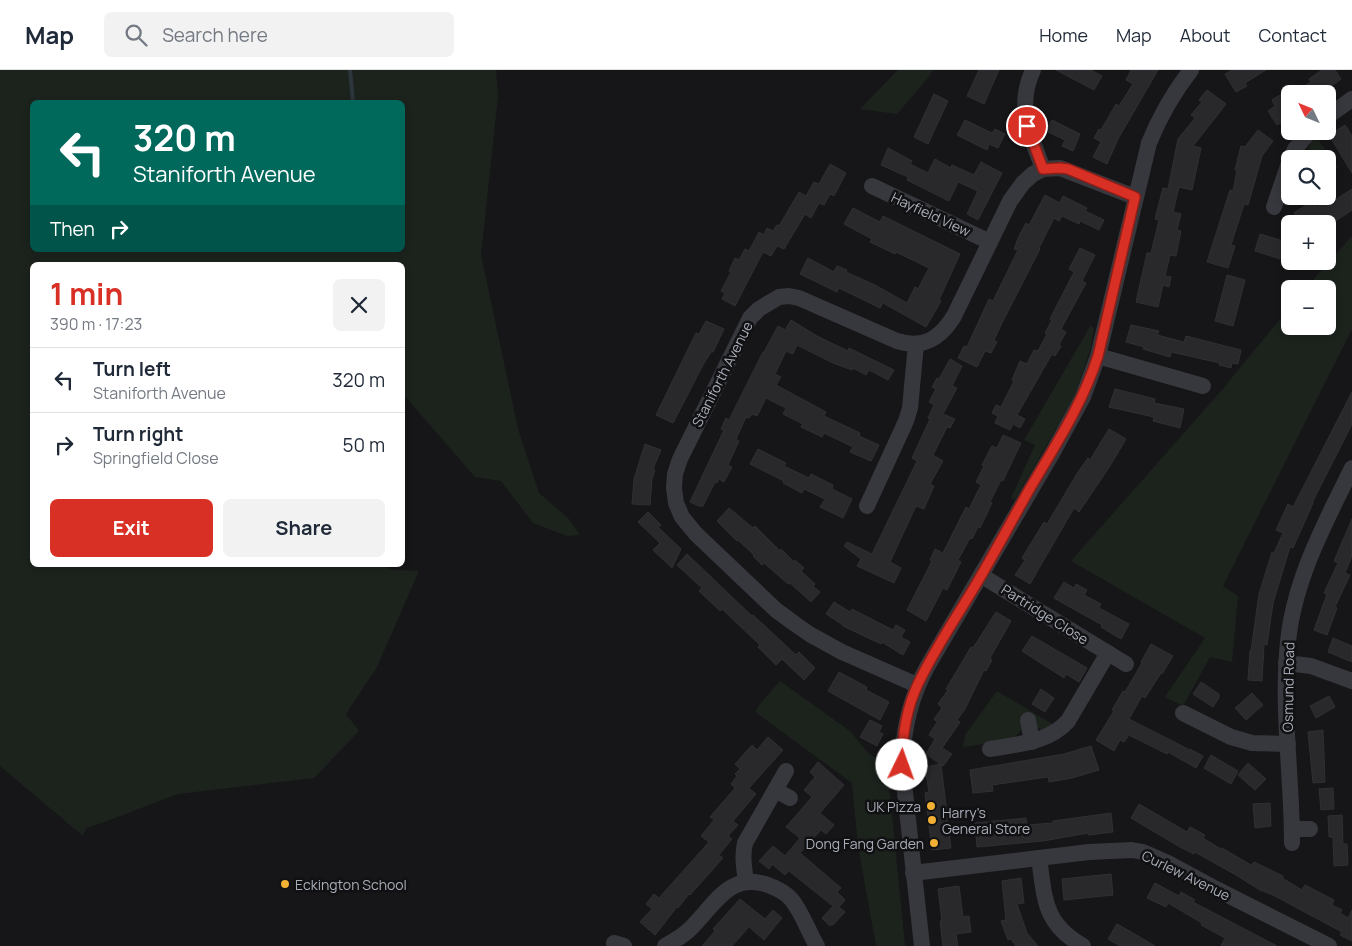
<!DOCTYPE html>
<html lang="en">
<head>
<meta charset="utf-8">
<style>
	:root { --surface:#fff; --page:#f2f2f3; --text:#1f2937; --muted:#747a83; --line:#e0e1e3; --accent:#d93025 }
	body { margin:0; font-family:Manrope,sans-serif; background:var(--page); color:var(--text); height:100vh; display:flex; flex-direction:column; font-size:19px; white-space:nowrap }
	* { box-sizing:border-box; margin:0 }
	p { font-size:16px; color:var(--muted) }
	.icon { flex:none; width:28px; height:28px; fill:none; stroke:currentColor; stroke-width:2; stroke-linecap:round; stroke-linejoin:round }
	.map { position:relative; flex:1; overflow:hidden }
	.side { position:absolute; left:30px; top:192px; width:375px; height:305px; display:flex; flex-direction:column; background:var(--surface); border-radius:8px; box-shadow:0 2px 8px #0003 }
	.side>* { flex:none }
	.banner { position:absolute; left:30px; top:30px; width:375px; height:152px; border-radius:8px; box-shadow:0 2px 8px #0003; background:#00695c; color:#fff; overflow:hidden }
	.needle { width:32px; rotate:313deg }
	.fabs { position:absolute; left:1281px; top:15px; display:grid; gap:10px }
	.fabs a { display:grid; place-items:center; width:55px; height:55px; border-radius:8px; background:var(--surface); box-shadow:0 2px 8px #0003; font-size:25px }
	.pin { position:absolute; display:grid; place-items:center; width:42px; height:42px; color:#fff; margin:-21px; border:2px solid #fff; border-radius:50%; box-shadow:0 1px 5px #0007 }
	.me { position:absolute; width:55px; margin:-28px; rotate:3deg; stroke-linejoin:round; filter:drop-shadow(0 0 4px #0008) }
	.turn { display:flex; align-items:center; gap:18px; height:105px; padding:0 20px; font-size:22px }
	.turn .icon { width:65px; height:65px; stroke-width:2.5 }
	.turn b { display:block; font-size:35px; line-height:42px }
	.then { display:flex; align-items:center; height:48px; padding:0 20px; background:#0003; gap:10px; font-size:19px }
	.round { display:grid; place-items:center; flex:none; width:52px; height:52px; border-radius:8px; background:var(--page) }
	.overview { display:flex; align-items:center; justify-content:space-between; height:85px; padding:0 20px }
	h1 { font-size:30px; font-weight:700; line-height:38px; color:var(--accent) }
	.primary-button { display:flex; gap:10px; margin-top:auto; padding:10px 20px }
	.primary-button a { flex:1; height:58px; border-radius:8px; background:var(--accent); color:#fff; font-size:20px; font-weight:700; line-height:58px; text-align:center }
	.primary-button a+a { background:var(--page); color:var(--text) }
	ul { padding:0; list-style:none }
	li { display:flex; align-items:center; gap:15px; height:65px; padding:0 20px; border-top:1px solid var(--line) }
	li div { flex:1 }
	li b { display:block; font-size:19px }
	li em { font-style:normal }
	header { display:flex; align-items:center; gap:30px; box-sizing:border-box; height:70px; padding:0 25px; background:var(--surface); border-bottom:1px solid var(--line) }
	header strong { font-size:24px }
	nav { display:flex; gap:28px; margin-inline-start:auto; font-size:18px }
	.search { width:350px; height:45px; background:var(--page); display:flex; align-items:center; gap:12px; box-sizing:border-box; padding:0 18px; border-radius:8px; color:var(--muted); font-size:19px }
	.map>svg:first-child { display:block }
</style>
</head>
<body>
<header>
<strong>Map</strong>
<div class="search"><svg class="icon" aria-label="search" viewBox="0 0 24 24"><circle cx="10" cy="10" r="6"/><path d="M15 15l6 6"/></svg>Search here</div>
<nav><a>Home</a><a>Map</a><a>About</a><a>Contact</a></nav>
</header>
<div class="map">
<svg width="1352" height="876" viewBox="0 0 1352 876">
	<rect width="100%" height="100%" fill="#161618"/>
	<g fill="#1c231d" fill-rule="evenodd">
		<path d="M0,0h496l2,26 -17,159 37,174 21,64 29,25 12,17 -13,1 -34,-13 -32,-42 -26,-4 -72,-83 -1,-129h-370v300h347l16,5 24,1 -42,96 -31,47 13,17 -45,47 -136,16 -71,27 -21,7 -3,8 -83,-70zM402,32v148h-370v-148z"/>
		<polygon points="898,0 933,0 927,9 897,44 860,39"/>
		<polygon points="1315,65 1338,98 1328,105 1328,89 1305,89 1311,72"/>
		<polygon points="1352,166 1352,259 1223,516 1238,526 1232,592 1210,587 1183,636 1165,627 1205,568 1071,491 1221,321 1290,237 1290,256 1328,256 1328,219 1305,219"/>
		<polygon points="1091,255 1094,259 1091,277 1076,324 1015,430 1011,428 1035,375 1024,370"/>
		<polygon points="780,611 850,661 868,683 887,694 905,876 876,876 858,776 852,713 755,642 760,634"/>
		<polygon points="997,621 1054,655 1042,660 1037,657 1024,657 1015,667 1014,670 963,677 965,665"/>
	</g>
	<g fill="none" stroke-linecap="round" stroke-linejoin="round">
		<polyline stroke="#2c353c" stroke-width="4" points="350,0 353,32"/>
	</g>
	<g fill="#29292c" stroke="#303034">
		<polygon points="979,0 999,0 984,34 967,26"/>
		<polygon points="1056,0 1091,0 1102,6 1094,20"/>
		<polygon points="1131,0 1158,0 1118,69 1107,94 1093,87 1101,72 1094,68 1099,59 1101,60 1116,34 1119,36 1133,14 1126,10"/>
		<polygon points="1232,0 1266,0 1245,13 1247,16 1236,22 1225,4"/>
		<polygon points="1322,0 1335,0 1341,9 1321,24 1292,24 1311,12 1309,9"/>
		<polygon points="1207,20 1226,34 1193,76 1201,78 1192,120 1179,117 1173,142 1181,144 1177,160 1181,161 1176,186 1170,185 1165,206 1171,207 1169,217 1163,215 1158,237 1136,232 1147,183 1151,183 1159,150 1155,149 1163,118 1168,119 1178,69 1195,48 1191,45 1202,32 1199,30"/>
		<polygon points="1285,22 1290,30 1290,47 1277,55 1268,41 1275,36 1272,30"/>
		<polygon points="934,24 948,31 928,74 914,67"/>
		<polygon points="965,50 992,63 995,59 1005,64 998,78 989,74 987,80 957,65"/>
		<polygon points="1052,50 1080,64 1073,81 1062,76 1065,70 1046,61"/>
		<polygon points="1345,55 1352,66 1352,103 1329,65"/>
		<polygon points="1258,60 1273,71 1262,86 1248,135 1244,134 1231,175 1235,176 1228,198 1207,192 1230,120 1233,121 1237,101 1235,100 1241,76 1245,77"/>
		<polygon points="888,78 912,91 910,94 928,103 935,89 951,98 952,95 974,105 981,92 1002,103 978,150 967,144 978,121 958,112 949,131 907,110 908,107 881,95"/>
		<polygon points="830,94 846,103 834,126 830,124 824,135 819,133 811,148 805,144 784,179 777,176 771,186 763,182 735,236 722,229 725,223 721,221 731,202 729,201 735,188 739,190 745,179 749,181 759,162 764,165 767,158 773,161 777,155 779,156 799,122 806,126 814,112 819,114"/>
		<polygon points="1352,119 1352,140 1331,154 1301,154 1294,143 1312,131 1317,137 1329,128 1332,132"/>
		<polygon points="1045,125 1060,133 1063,126 1087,138 1085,141 1104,150 1099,160 1080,151 1079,154 1062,146 1059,151 1054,148 1039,178 1040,179 1002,253 994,270 997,272 991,283 985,281 977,297 958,288 964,276 967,277 989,229 993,231 1018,180 1014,179 1019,166 1026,153 1029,155"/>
		<polygon points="853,138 880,152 883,146 960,184 939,230 941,231 926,257 883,233 880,238 839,218 837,222 800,204 808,188 834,202 837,196 847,200 846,202 875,215 907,233 915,217 918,219 929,198 896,182 895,184 870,172 872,169 844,154"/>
		<polygon points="1260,164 1290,173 1290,192 1255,181"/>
		<polygon points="1080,178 1095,185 1082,211 1086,213 1061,259 1066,262 1059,275 1061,276 1055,286 1052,284 1017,345 1025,349 1020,358 1013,354 1010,360 995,353 998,346 992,343 996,335 1001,337 1014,311 1012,310 1020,291 1027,294 1034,280 1038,281 1047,264 1045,263 1052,250 1050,249 1074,202 1069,199"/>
		<polygon points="1227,205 1245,210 1233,256 1215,251"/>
		<polygon points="791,250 817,266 848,281 849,278 894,300 888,310 869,300 866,305 853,298 852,300 833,293 797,275 793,284 786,281 775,304 781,307 776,315 826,342 824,346 860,363 859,366 879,375 871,391 850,382 853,377 824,363 822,367 801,357 803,354 783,344 786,338 766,328 757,346 752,344 749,348 746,347 736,369 739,371 728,395 732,397 724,412 719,409 717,413 715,412 703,436 699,436 690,432 724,360 721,359 726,348 729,350 763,282 764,282 778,256 785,260"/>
		<polygon points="706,251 724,259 713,282 711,282 703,295 673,353 656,345 696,263 699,264"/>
		<polygon points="1131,255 1159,261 1157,265 1184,272 1186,266 1241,280 1238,294 1232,293 1231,298 1219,295 1220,293 1171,282 1170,287 1143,279 1144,277 1126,272"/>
		<polygon points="950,289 962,296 952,316 957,318 943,344 955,349 950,358 947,357 933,385 943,391 930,414 934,416 924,439 916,436 890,492 901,498 894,513 857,496 861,489 844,476 847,472 872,484 917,391 912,388 930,349 928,348 934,335 929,332 936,319 932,317 937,308 939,309"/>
		<polygon points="1115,319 1155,329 1154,333 1184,339 1180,358 1153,351 1154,347 1109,337"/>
		<polygon points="1352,322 1352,354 1312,433 1313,433 1293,478 1290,477 1273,533 1267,575 1264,574 1262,611 1248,610 1250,581 1251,581 1259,524 1272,482 1274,483 1283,463 1276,460 1288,434 1293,437"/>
		<polygon points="1109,359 1126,369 1110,396 1079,442 1074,438 1030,514 1015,505 1025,490 1022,488 1044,452 1047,454 1078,402 1088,388 1090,390"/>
		<polygon points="1003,365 1021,373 1003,411 1001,410 990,432 992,433 980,458 978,457 972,469 970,468 958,490 961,492 947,520 943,518 926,551 907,540 932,491 930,490 935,479 943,483 966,437 969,439 981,415 976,412 984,396 982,395 992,376 997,378"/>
		<polygon points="645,374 661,380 653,399 655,400 652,409 650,435 632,434 634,409"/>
		<polygon points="758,379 786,393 784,396 809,408 811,404 833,415 832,419 852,429 843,448 820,437 825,429 804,419 802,423 783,413 784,411 750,394"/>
		<polygon points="729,438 753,458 755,456 780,481 781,479 794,492 795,490 804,498 801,501 815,514 813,516 820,522 811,532 790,513 788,514 764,493 762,495 753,486 754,485 738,470 737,471 717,451"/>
		<polygon points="648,442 661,455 658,457 681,479 672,498 653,480 660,473 638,452"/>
		<polygon points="1352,449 1352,486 1345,503 1350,505 1335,537 1337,538 1327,565 1314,560 1327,524 1324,523 1338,493 1334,491"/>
		<polygon points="687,484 752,546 753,545 796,585 799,582 815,598 804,610 782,589 776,595 758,577 760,575 722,539 720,541 699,521 702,518 677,495"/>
		<polygon points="1064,512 1074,518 1076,514 1087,520 1084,525 1101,534 1099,538 1129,554 1121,569 1101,557 1102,555 1054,528"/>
		<polygon points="834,532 850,542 852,539 893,560 896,555 905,560 901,567 910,572 903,585 882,572 881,574 843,556 843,555 826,544"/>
		<polygon points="996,542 1011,551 990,588 992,590 986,601 984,600 965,639 957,650 960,652 942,678 952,684 943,696 926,684 935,669 929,665 937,652 934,649 942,638 938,634 948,620 946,619 971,577 973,578"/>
		<polygon points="1032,566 1087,598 1079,612 1066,604 1064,608 1022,581"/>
		<polygon points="1333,568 1352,576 1352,592 1328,582"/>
		<polygon points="1151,574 1173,586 1162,604 1161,603 1145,628 1142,626 1129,649 1188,679 1185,683 1190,679 1203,686 1196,698 1168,682 1167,684 1129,665 1124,672 1120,670 1114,681 1096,670 1114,641 1112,640 1123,621 1125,622 1142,593 1141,592"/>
		<polygon points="839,602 867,617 866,620 889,632 880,650 828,621"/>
		<polygon points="1201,612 1219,624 1219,628 1213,637 1193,624"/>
		<polygon points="1041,619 1054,628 1045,642 1032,634"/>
		<polygon points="1252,623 1263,635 1246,650 1235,638"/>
		<polygon points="1329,626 1335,637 1316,648 1310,636"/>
		<polygon points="870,650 882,656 879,662 883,664 877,676 860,667"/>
		<polygon points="1323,660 1325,712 1313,713 1308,662"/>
		<polygon points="768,667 783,680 749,718 756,724 733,751 738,755 728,766 732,769 719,785 723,788 690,825 689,824 678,838 677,837 655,865 640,852 652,839 646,834 654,824 659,828 709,772 701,766 714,750 710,747 735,718 731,714 737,706 735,704 740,699 735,694 752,675 757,680"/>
		<polygon points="1091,676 1099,700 1072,708 1049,712 1048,707 992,715 993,721 973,723 970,700 1064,684"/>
		<polygon points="1211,685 1238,701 1231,714 1204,698"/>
		<polygon points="818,692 844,715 820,743 834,755 826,764 821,760 800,783 841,818 837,822 845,830 839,837 845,842 833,855 829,855 822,848 833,836 789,801 785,805 772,794 769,799 759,791 773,776 785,786 800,768 786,757 812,727 804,720 815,707 810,702"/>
		<polygon points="1248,693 1266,709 1255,720 1238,705"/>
		<polygon points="941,694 951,778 932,780 925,723 929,722 925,697"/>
		<polygon points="1333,718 1334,739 1321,740 1319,719"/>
		<polygon points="1270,733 1271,756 1255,758 1253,734"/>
		<polygon points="1139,734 1187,762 1190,757 1205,765 1203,768 1221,779 1222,778 1251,795 1254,792 1283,806 1282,808 1302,820 1305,815 1334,830 1332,835 1342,840 1340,843 1348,848 1352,840 1352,871 1340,865 1342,862 1273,825 1260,820 1236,805 1195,782 1194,784 1180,777 1131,748"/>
		<polygon points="1111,743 1113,762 1089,765 1088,763 1043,771 977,777 975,753 1026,748 1027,755 1053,753 1053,751"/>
		<polygon points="1342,745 1343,774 1347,774 1348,795 1334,796 1333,767 1329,767 1328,746"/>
		<polygon points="1111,804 1113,825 1064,830 1062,809"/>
		<polygon points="1021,808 1024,833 1017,834 1027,863 1038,876 1016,876 1011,869 1008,870 1001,851 1006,850 1002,811"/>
		<polygon points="1155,813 1179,826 1181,822 1195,830 1193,832 1277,876 1221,876 1225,868 1201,855 1202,853 1168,833 1166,837 1147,828"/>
		<polygon points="959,816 963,847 969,846 971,862 956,864 958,876 943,876 940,851 942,851 938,819"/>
		<polygon points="740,829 765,849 773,840 782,848 764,870 749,857 732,876 702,876 715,861 713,859"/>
		<polygon points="1117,854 1126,859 1155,876 1120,876 1108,869"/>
	</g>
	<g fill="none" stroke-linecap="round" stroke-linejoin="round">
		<g stroke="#37383d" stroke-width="16">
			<path d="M1033,0c-17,37 -3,63 10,99"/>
			<polyline points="1328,46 1352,29"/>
			<polyline points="1291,89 1295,79 1310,61"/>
			<polyline points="872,116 990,172"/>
			<polyline points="1274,137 1290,90"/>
			<polyline points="1098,286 1203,316"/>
			<polyline points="867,436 906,351 910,338 916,274"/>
			<polyline points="982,506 1126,594"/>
			<polyline points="1286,593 1311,596 1352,611"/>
			<path d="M917,615l-75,-33 -31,-17 -16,-11 -19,-14 -80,-76 -14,-17 -6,-14 -2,-15 1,-14 5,-15 70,-141 9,-9 20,-12 10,-1 10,2 98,43c26,8 43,-2 57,-25l56,-115 13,-18 10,-9 10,-5 17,-1 75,29"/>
			<polyline points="1183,643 1231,667 1252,673 1288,674"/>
			<polyline points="1028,650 1032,672"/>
			<path d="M990,679c28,-5 58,-6 78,-28l40,-68"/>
			<polyline points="775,720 790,728"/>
			<polyline points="1292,759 1310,759"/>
			<path d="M1292,773c0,-67 -11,-134 -4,-201 6,-62 37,-119 64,-174"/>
			<path d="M1039,788c6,41 4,65 44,88"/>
			<polyline points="913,803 1089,782 1132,780 1143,782 1168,793 1216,819 1329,876"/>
			<path d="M746,811c-2,-13 -4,-25 -1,-38l41,-72"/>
			<polyline points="614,873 624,876"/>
			<path d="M665,876c9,-5 18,-10 25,-17 24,-23 39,-58 78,-44 8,3 17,7 23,14 11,13 17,32 26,47"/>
			<path d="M922,876l-20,-181c1,-35 8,-67 25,-98l126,-215 30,-55 15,-41 51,-213c11,-27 24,-50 42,-73"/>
		</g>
	</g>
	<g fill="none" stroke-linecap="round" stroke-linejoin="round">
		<g stroke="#8d1f18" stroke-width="12">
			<path id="route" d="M902,695c0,-27 4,-56 16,-81 16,-34 38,-66 57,-98 19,-32 36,-64 54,-96 26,-44 53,-85 69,-134l37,-159 -67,-28 -8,-1 -17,1 -16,-43"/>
		</g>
		<use href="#route" stroke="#d93025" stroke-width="9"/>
	</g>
	<g fill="#f2b134" stroke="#111113" stroke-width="2">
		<circle cx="931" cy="736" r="5"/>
		<circle cx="932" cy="750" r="5"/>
		<circle cx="934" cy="773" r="5"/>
		<circle cx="285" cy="814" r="5"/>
	</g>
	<g text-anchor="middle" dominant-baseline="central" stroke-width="5" stroke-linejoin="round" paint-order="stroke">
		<g font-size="14" fill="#a8adb8" stroke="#111113">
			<text transform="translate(931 144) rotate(25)">Hayfield View</text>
			<text transform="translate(722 304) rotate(-63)">Staniforth Avenue</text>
			<text transform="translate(1045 544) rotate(32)">Partridge Close</text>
			<text transform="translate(1288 617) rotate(-89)">Osmund Road</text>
			<text transform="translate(1186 805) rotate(26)">Curlew Avenue</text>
		</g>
		<g font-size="14" fill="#a8adb8" stroke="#111113" text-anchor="end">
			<text x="921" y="736">UK Pizza</text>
			<text x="942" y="742" text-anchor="start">Harry's<tspan x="942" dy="16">General Store</tspan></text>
			<text x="924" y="773">Dong Fang Garden</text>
			<text x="295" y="814" text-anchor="start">Eckington School</text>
		</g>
	</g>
</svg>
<div class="fabs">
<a><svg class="needle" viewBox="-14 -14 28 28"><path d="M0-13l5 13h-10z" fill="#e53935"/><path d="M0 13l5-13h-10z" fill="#747a83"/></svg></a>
<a><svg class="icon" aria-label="search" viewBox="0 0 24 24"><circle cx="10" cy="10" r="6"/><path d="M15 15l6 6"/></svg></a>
<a>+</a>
<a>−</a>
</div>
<div class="pin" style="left:1027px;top:56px;background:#d93025"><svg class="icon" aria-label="arrive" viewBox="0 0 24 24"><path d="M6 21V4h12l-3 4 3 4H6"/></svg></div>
<svg class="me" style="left:902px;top:695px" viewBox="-20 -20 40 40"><circle r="19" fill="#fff"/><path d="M0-13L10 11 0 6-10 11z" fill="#d93025"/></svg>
<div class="banner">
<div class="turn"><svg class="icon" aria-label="left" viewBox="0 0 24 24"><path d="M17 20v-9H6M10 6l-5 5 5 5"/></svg><div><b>320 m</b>Staniforth Avenue</div></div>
<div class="then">Then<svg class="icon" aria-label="right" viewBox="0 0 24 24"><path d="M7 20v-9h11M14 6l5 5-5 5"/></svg></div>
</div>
<section class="side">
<div class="overview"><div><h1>1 min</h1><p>390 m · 17:23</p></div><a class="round"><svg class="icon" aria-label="close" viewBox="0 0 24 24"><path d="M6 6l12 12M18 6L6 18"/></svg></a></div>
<ul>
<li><svg class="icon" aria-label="left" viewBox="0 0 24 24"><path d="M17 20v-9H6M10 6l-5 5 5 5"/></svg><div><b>Turn left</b><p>Staniforth Avenue</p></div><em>320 m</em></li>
<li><svg class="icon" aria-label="right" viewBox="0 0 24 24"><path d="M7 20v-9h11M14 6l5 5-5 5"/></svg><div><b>Turn right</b><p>Springfield Close</p></div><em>50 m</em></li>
</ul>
<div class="primary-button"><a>Exit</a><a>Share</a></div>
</section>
</div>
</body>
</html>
